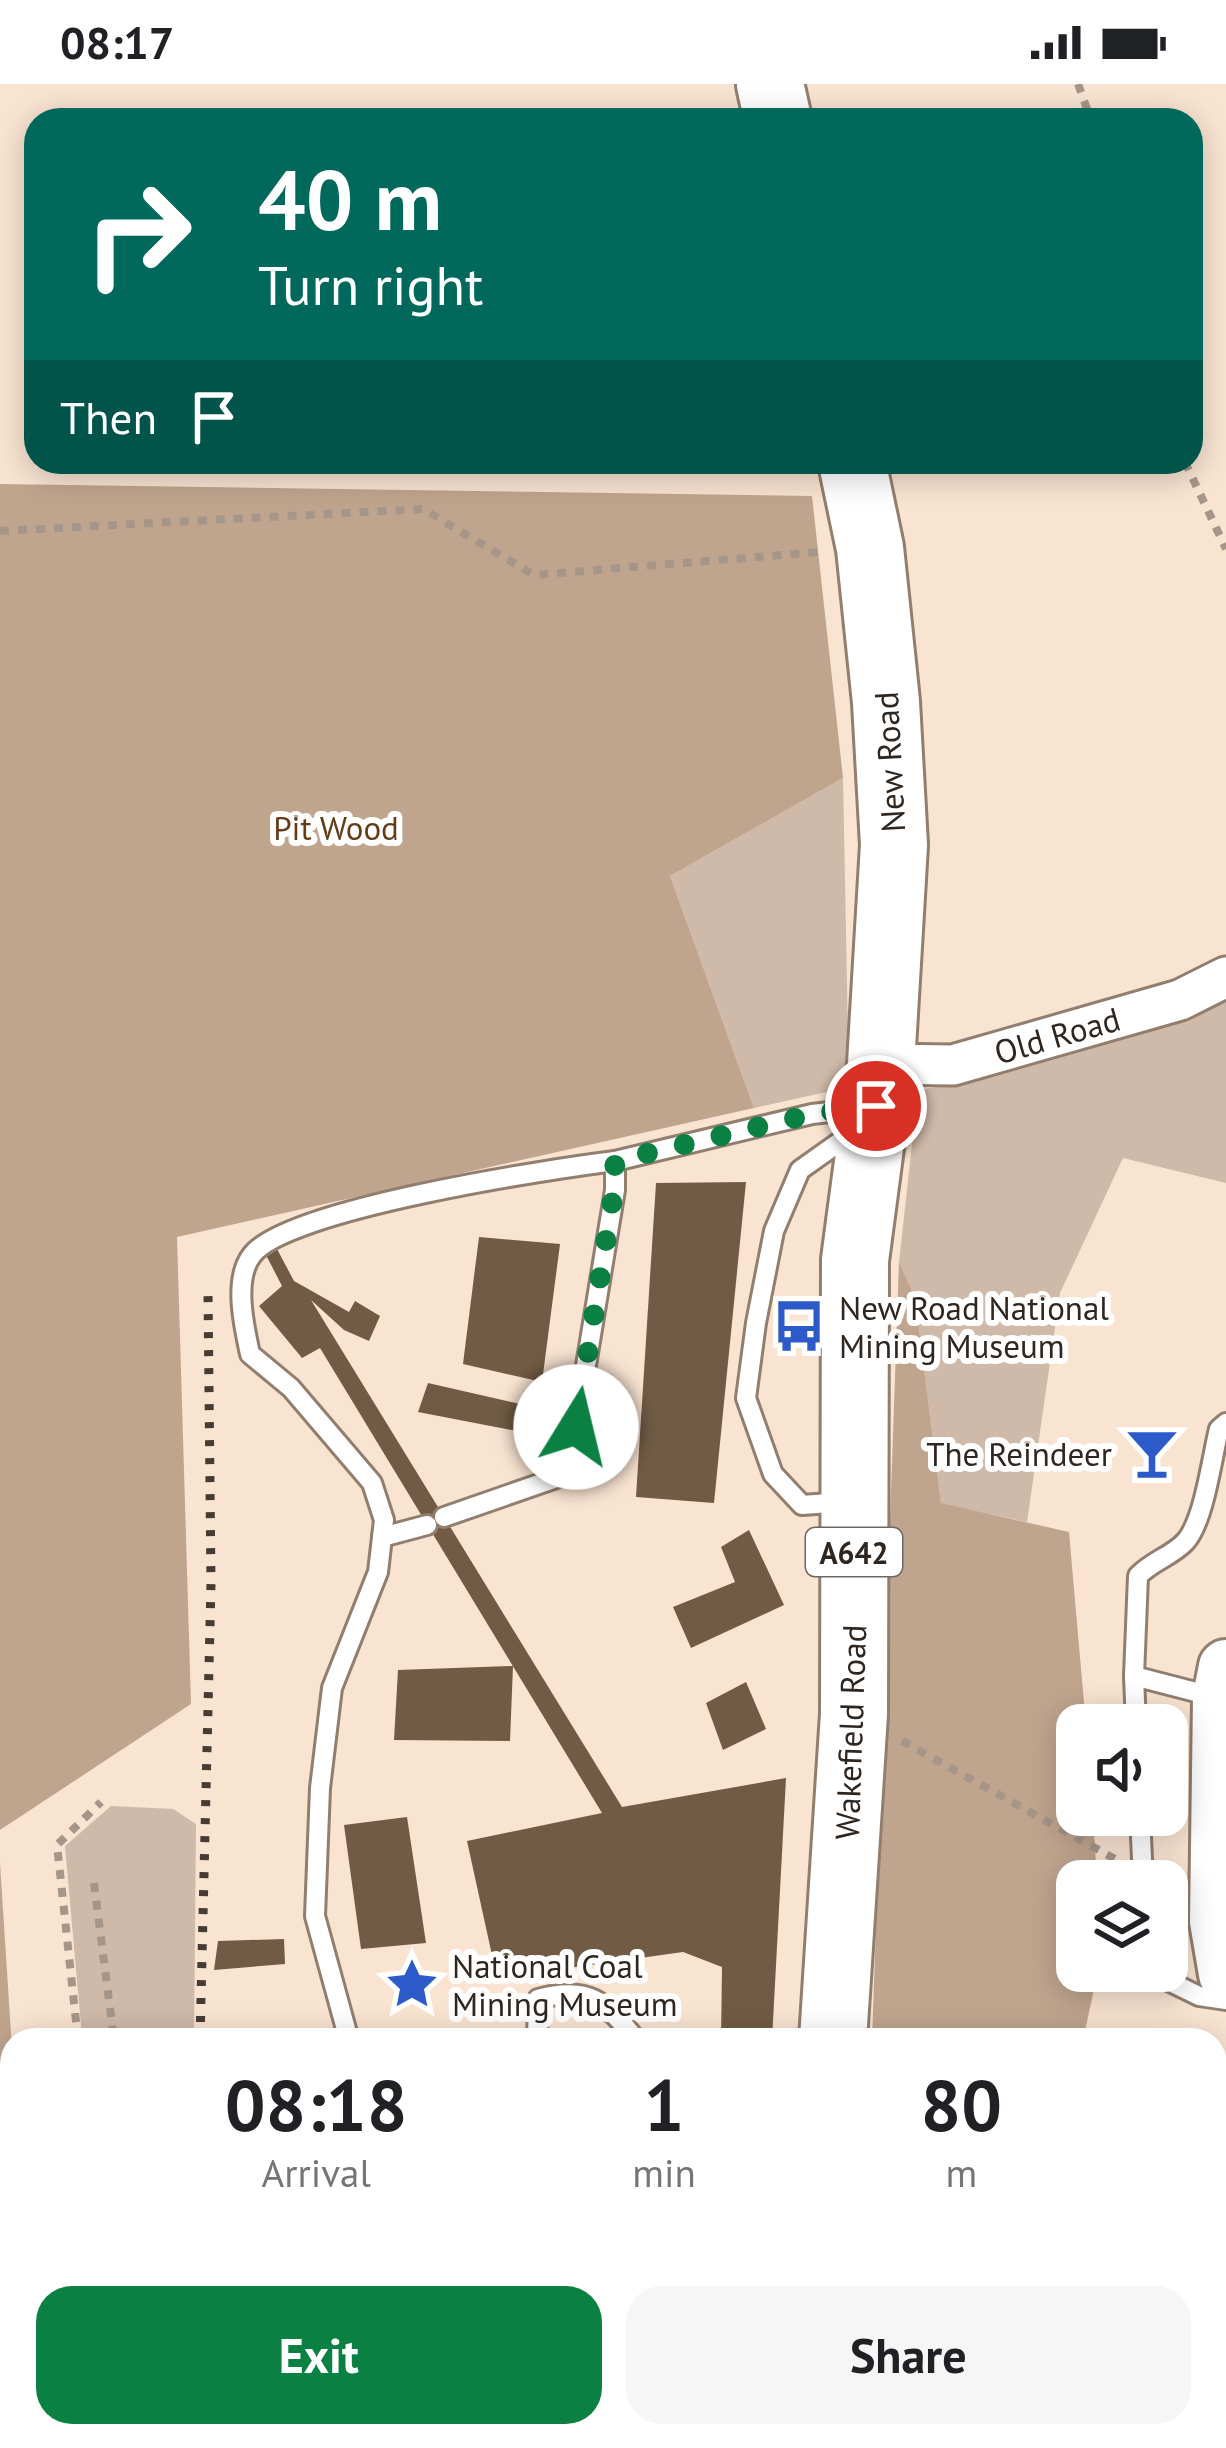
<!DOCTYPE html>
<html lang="en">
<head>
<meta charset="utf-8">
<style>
	:root { --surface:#fff; --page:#f6f6f6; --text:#202124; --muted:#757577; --accent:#0b8043 }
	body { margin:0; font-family:"PT Sans",sans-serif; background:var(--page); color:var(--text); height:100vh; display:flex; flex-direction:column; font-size:45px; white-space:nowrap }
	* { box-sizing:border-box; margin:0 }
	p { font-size:39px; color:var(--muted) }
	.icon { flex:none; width:66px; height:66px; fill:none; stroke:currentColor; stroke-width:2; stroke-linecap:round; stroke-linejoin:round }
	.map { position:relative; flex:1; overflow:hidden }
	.drawer { position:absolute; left:0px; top:1944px; width:1227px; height:420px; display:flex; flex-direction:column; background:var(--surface); border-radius:36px 36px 0 0; box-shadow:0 6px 30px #0003 }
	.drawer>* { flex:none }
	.hud { position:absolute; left:24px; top:24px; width:1179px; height:366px; border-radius:36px; box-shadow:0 6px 30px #0003; background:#00695c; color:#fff; overflow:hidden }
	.tools { position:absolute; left:1056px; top:1620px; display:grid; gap:24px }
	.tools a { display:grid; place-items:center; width:132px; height:132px; border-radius:24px; background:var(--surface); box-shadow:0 6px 30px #0003; font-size:60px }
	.pin { position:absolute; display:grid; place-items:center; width:102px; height:102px; color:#fff; margin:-51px; border:6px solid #fff; border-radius:50%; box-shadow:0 3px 12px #0007 }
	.me { position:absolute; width:132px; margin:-66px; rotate:9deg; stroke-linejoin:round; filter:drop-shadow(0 0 9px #0008) }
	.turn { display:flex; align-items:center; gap:42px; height:252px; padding:0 36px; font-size:54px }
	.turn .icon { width:156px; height:156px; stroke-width:2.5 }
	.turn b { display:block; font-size:84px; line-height:102px }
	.then { display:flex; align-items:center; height:114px; padding:0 36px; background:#0003; gap:24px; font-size:45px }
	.eta { display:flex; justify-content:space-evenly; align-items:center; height:204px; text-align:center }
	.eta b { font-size:72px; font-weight:700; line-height:84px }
	.cta { display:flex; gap:24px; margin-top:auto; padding:24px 36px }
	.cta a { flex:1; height:138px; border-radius:36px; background:var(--accent); color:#fff; font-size:48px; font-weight:700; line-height:138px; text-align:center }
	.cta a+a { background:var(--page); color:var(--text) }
	.status { display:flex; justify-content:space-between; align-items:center; height:84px; padding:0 60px; background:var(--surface); direction:ltr }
	.status svg { height:33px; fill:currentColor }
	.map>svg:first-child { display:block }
</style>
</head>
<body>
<div class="status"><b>08:17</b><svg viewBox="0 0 49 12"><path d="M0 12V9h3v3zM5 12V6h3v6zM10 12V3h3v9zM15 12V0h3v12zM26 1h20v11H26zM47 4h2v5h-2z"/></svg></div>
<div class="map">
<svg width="1226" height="2364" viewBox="0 0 1226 2364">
	<rect width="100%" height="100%" fill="#f9e3d1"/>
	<g fill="#cfb9a8">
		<polygon points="843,694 849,1003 754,1024 670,792"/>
		<polygon points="1226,916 1226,1099 1123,1074 1060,1209 1027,1438 941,1420 915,1213 899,1178 918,1006 965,998"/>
		<polygon points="111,1722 173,1725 196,1740 194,1956 86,1956 82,1952 65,1762"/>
	</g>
	<g fill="#c0a58e">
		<polygon points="0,400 812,412 843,694 670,792 754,1024 177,1153 191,1620 0,1746"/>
		<polygon points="899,1178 915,1213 941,1419 1069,1448 1086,1641 1077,1641 1077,1731 1093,1731 1097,1797 1077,1797 1077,1887 1098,1887 1083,1956 872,1956"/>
		<polygon points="0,1779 12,1965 12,2107 0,2118"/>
		<polygon points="0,2191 12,2217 12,2352 67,2352 71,2364 0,2364"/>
		<polygon points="1215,2243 1226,2246 1226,2364 794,2364 796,2352 1215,2352"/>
	</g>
	<g fill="#715b44">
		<polygon points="746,1098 714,1419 636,1413 656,1099"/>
		<polygon points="479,1153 560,1160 542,1298 463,1280"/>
		<polygon points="277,1165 294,1197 349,1228 355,1217 380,1232 369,1257 344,1246 311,1216 622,1723 786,1694 772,1956 721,1956 722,1883 683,1868 497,1894 467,1757 602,1729 320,1264 302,1274 259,1222 282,1202 266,1171"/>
		<polygon points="428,1299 520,1320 517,1347 418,1328"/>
		<polygon points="749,1446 784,1521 691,1564 673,1523 735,1498 721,1463"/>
		<polygon points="513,1582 510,1657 394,1656 398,1586"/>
		<polygon points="746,1598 766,1645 723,1666 706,1619"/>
		<polygon points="407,1733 426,1859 361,1865 344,1741"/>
		<polygon points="284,1855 285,1880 214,1886 218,1857"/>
		<polygon points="502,2352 634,2352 631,2364 500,2364"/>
	</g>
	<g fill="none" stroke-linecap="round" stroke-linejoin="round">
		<g stroke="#927e6e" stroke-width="24">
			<g id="lane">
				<polyline points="843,1418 802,1421 773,1390 746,1314 756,1239 774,1147 800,1086 838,1059 862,1060"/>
				<polyline points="444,1433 568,1390 615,1106 615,1077 812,1030 865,1024"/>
				<polyline points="382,1453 427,1441"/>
				<polyline points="1134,1592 1136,1641"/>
				<path d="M1215,1613l-81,-21 4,-100c14,-15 34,-20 47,-34 19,-20 27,-85 34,-113l7,-6"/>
				<polyline points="1140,1731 1143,1797"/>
				<polyline points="1155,1887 1158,1892 1199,1912 1226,1916"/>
				<path d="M349,1956l-34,-124 5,-128 12,-100 46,-116 6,-52 -12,-37 -81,-95 -41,-34c-6,-28 -17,-75 2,-99 34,-46 298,-86 363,-94"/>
				<path d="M532,1956l5,-1 1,-40c50,-14 67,2 98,41"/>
				<polyline points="333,2352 335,2364"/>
				<polyline points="666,2364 669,2352"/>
			</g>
		</g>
		<g stroke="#927e6e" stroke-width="45">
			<polyline id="street" points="881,980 953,981 1180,916 1226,893"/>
		</g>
		<g stroke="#927e6e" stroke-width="60">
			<polyline id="secondary" points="1226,1583 1220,1614 1217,1837 1226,1890"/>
		</g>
		<g stroke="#927e6e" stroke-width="72">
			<g id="highway">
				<polyline points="770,0 778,36"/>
				<polyline points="833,1956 854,1630 855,1176 881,980 894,761 886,618 870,464 852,378"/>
				<polyline points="765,2364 767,2352"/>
			</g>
		</g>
		<g stroke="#a69689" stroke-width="8" stroke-dasharray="9 9" stroke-linecap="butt">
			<polyline points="1078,0 1091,36"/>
			<polyline points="1185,378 1226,465"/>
			<polyline points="0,447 423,425 534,491 819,468"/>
			<polyline points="902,1657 1115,1775"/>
			<polyline points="94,1799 114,1956"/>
			<polyline points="78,1956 57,1761 101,1718"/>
		</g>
		<use href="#lane" stroke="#fff" stroke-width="18"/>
		<use href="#street" stroke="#fff" stroke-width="39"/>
		<use href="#secondary" stroke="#fff" stroke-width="54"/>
		<use href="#highway" stroke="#fff" stroke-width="66"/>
		<g stroke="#463c34" stroke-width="9" stroke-dasharray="6 12" stroke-linecap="butt">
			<polyline points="200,1956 211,1500 208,1209"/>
			<polyline points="228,2352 229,2364"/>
			<polyline points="285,2352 287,2364"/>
		</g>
	</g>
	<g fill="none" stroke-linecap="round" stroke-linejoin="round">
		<polyline stroke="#0b8043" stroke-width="21" stroke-dasharray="0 37.8" points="576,1343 614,1106 615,1077 812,1030 876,1022"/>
	</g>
	<defs>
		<g id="bus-bare" transform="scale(4.14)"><path d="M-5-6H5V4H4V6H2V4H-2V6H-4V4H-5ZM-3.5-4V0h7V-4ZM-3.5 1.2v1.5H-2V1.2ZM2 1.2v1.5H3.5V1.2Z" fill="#2c5ac9" stroke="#fff" stroke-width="2.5" paint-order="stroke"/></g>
		<g id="bar-bare" transform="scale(4.14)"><path d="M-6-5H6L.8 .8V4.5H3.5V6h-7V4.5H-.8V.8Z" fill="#2c5ac9" stroke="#fff" stroke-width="2.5" paint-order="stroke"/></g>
		<g id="sight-bare" transform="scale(4.14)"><path d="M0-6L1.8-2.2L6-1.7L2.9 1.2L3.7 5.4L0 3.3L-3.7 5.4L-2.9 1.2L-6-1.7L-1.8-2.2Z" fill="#2c5ac9" stroke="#fff" stroke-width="2.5" paint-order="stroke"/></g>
	</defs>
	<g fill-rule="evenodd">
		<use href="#bus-bare" x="799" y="1242"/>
		<use href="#bar-bare" x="1152" y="1369"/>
		<use href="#sight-bare" x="412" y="1900"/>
	</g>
	<g text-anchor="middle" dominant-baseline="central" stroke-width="12" stroke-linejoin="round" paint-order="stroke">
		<rect fill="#fff" stroke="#6d6763" stroke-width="3" x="806" y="1444" width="96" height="48" rx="9"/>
		<g font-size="30" font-weight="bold" fill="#2f2620">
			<text x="854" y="1468">A642</text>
		</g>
		<g font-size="33" fill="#2f2620" stroke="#fff">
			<text transform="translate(889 678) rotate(-93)">New Road</text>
			<text transform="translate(1057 951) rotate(-16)">Old Road</text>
			<text transform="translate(850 1648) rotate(-88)">Wakefield Road</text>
		</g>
		<g font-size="33" fill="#643d17" stroke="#fff">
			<text x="336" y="743">Pit Wood</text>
		</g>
		<g font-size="33" fill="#2f2620" stroke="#fff" text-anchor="start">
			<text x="839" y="1223">New Road National<tspan x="839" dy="38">Mining Museum</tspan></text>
			<text x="1112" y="1369" text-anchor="end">The Reindeer</text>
			<text x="452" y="1881">National Coal<tspan x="452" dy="38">Mining Museum</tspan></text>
		</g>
	</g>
</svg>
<div class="tools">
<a><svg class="icon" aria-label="sound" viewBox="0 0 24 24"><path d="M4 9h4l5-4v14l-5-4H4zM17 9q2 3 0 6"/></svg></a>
<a><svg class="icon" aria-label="layers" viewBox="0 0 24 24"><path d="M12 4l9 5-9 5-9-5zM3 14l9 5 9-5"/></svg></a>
</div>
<div class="pin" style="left:876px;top:1022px;background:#d93025"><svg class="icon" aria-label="arrive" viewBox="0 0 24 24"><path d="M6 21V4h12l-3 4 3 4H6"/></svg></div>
<svg class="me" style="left:576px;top:1343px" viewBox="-20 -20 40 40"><circle r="19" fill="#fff"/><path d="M0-13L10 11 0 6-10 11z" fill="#0b8043"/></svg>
<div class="hud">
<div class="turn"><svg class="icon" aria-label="right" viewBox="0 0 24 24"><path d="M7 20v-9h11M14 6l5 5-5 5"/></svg><div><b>40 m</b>Turn right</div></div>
<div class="then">Then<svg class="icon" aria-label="arrive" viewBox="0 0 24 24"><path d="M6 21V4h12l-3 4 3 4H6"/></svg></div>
</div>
<section class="drawer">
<div class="eta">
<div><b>08:18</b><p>Arrival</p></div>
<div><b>1</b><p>min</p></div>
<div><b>80</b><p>m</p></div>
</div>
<div class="cta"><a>Exit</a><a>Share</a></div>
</section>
</div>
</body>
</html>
